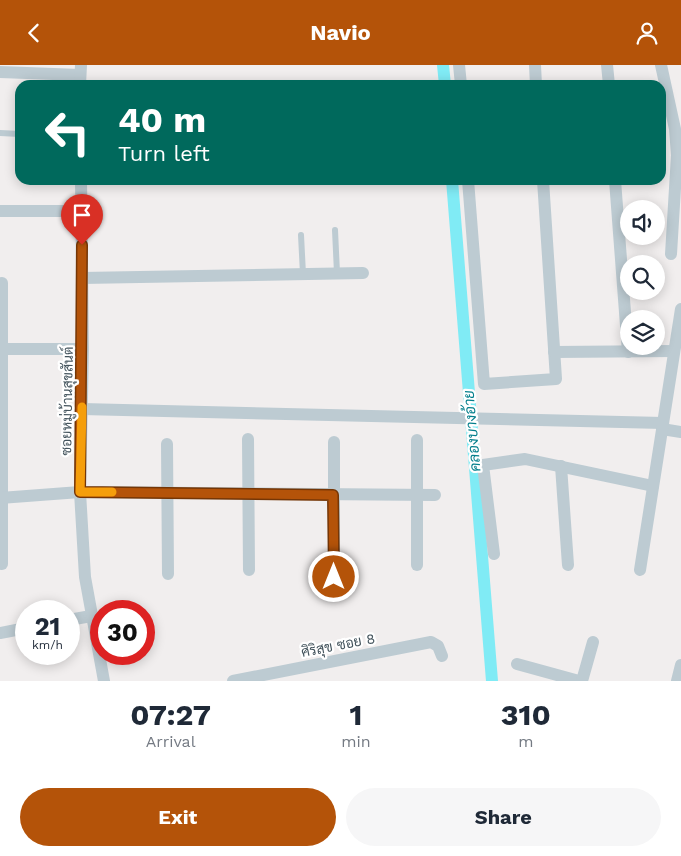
<!DOCTYPE html>
<html lang="en">
<head>
<meta charset="utf-8">
<style>
	:root { --surface:#fff; --page:#f6f6f7; --text:#1f2937; --muted:#747a83; --accent:#b45309 }
	body { margin:0; font-family:"Work Sans",Sarabun,sans-serif; background:var(--page); color:var(--text); height:100vh; display:flex; flex-direction:column; font-size:19px; white-space:nowrap }
	* { box-sizing:border-box; margin:0 }
	p { font-size:16px; color:var(--muted) }
	.icon { flex:none; width:28px; height:28px; fill:none; stroke:currentColor; stroke-width:2; stroke-linecap:round; stroke-linejoin:round }
	.map { position:relative; height:616px; overflow:hidden }
	.sheet { display:flex; flex-direction:column; background:var(--surface); flex:1 }
	.sheet>* { flex:none }
	.banner { position:absolute; left:15px; top:15px; width:651px; height:105px; border-radius:15px; box-shadow:0 2px 12px #0003; background:#00695c; color:#fff; overflow:hidden }
	.fabs { position:absolute; left:620px; top:135px; display:grid; gap:10px }
	.fabs a { display:grid; place-items:center; width:45px; height:45px; border-radius:50%; background:var(--surface); box-shadow:0 2px 12px #0003; font-size:25px }
	.speed { position:absolute; left:15px; top:535px; display:flex; gap:10px; font-size:25px; font-weight:700; text-align:center }
	.speed>* { display:grid; place-content:center; width:65px; height:65px; border-radius:50%; background:var(--surface); box-shadow:0 2px 12px #0003; line-height:1 }
	.speed small { font-size:12px; font-weight:400 }
	.speed .limit { border:8px solid #d22; background:#fff; color:#111 }
	.pin { position:absolute; display:grid; place-items:center; width:42px; height:42px; color:#fff; margin:-51px -21px; border-radius:50% 50% 50% 0; rotate:-45deg; box-shadow:0 0 5px #0007 }
	.pin .icon { rotate:45deg }
	.me { position:absolute; width:55px; margin:-28px; rotate:0deg; stroke-linejoin:round; filter:drop-shadow(0 0 4px #0008) }
	.turn { display:flex; align-items:center; gap:18px; height:105px; padding:0 20px; font-size:22px }
	.turn .icon { width:65px; height:65px; stroke-width:2.5 }
	.turn b { display:block; font-size:35px; line-height:42px }
	.eta { display:flex; justify-content:space-evenly; align-items:center; height:85px; text-align:center }
	.eta b { font-size:30px; font-weight:700; line-height:35px }
	.primary-button { display:flex; gap:10px; margin-top:auto; padding:10px 20px }
	.primary-button a { flex:1; height:58px; border-radius:30px; background:var(--accent); color:#fff; font-size:20px; font-weight:700; line-height:58px; text-align:center }
	.primary-button a+a { background:var(--page); color:var(--text) }
	header { display:flex; justify-content:space-between; align-items:center; height:65px; padding:0 20px; background:var(--accent); color:#fff; font-size:22px; font-weight:700 }
	.map>svg:first-child { display:block }
</style>
</head>
<body>
<header><svg class="icon" aria-label="back" viewBox="0 0 24 24"><path d="M15 5l-7 7 7 7"/></svg>Navio<svg class="icon" aria-label="person" viewBox="0 0 24 24"><circle cx="12" cy="8" r="4"/><path d="M4 21q1-7 8-7t8 7"/></svg></header>
<div class="map">
<svg width="681" height="616" viewBox="0 0 681 616">
	<rect width="100%" height="100%" fill="#f1eeee"/>
	<g fill="none" stroke-linecap="round" stroke-linejoin="round">
		<g stroke="#80ebf5" stroke-width="12">
			<polyline points="443,0 445,20"/>
			<polyline points="452,115 492,616"/>
		</g>
		<g stroke="#bdcbd2" stroke-width="6">
			<polyline points="0,68 20,69"/>
			<polyline points="335,165 337,208"/>
			<polyline points="301,170 303,209"/>
		</g>
		<g stroke="#bdcbd2" stroke-width="12">
			<polyline points="459,0 461,20"/>
			<polyline points="535,0 536,20"/>
			<polyline points="607,0 609,20"/>
			<polyline points="661,0 675,64 677,90 671,189"/>
			<polyline points="0,7 80,10"/>
			<polyline points="80,20 81,0"/>
			<polyline points="81,115 83,284 80,427 85,512 104,616"/>
			<polyline points="468,115 484,319 556,314 543,115"/>
			<polyline points="615,115 628,287"/>
			<polyline points="0,146 81,146"/>
			<polyline points="82,213 363,208"/>
			<polyline points="2,218 2,499"/>
			<polyline points="0,284 83,284"/>
			<polyline points="554,287 674,286"/>
			<polyline points="82,344 663,358"/>
			<polyline points="662,364 681,367"/>
			<polyline points="248,374 249,505"/>
			<polyline points="167,379 168,509"/>
			<polyline points="561,401 568,500"/>
			<polyline points="0,433 80,427 435,430"/>
			<polyline points="494,489 483,400 525,394 653,421"/>
			<polyline points="417,500 417,375"/>
			<polyline points="640,505 681,244"/>
			<polyline points="334,512 334,377"/>
			<polyline points="69,555 91,551"/>
			<polyline points="0,568 26,563"/>
			<polyline points="517,599 579,616"/>
			<polyline points="233,616 431,577 438,581 442,591"/>
			<polyline points="582,616 593,577"/>
			<polyline points="677,616 681,600"/>
		</g>
	</g>
	<g fill="none" stroke-linecap="round" stroke-linejoin="round">
		<g stroke="#753606" stroke-width="12">
			<polyline id="route" points="82,180 80,427 333,430 334,512"/>
		</g>
		<use href="#route" stroke="#b45309" stroke-width="9"/>
		<polyline stroke="#f59e0b" stroke-width="9" points="82,342 80,427 112,427"/>
	</g>
	<g text-anchor="middle" dominant-baseline="central" stroke-width="4.5" stroke-linejoin="round" paint-order="stroke">
		<g font-size="14" fill="#44545d" stroke="#fff">
			<text transform="translate(67 336) rotate(-89)">ซอยหมู่บ้านสุขสันต์</text>
			<text transform="translate(338 580) rotate(-11)">ศิริสุข ซอย 8</text>
		</g>
		<g font-size="15" font-style="italic" fill="#047f8c" stroke="#fff">
			<text transform="translate(472 366) rotate(-95)">คลองบางอ้าย</text>
		</g>
	</g>
</svg>
<div class="fabs">
<a><svg class="icon" aria-label="sound" viewBox="0 0 24 24"><path d="M4 9h4l5-4v14l-5-4H4zM17 9q2 3 0 6"/></svg></a>
<a><svg class="icon" aria-label="search" viewBox="0 0 24 24"><circle cx="10" cy="10" r="6"/><path d="M15 15l6 6"/></svg></a>
<a><svg class="icon" aria-label="layers" viewBox="0 0 24 24"><path d="M12 4l9 5-9 5-9-5zM3 14l9 5 9-5"/></svg></a>
</div>
<div class="speed"><div>21<small>km/h</small></div><div class="limit">30</div></div>
<div class="pin" style="left:82px;top:180px;background:#d93025"><svg class="icon" aria-label="arrive" viewBox="0 0 24 24"><path d="M6 21V4h12l-3 4 3 4H6"/></svg></div>
<svg class="me" style="left:334px;top:512px" viewBox="-20 -20 40 40"><circle r="17" fill="#b45309" stroke="#fff" stroke-width="3"/><path d="M0-11L8 9 0 5-8 9z" fill="#fff"/></svg>
<div class="banner">
<div class="turn"><svg class="icon" aria-label="left" viewBox="0 0 24 24"><path d="M17 20v-9H6M10 6l-5 5 5 5"/></svg><div><b>40 m</b>Turn left</div></div>
</div>
</div>
<section class="sheet">
<div class="eta">
<div><b>07:27</b><p>Arrival</p></div>
<div><b>1</b><p>min</p></div>
<div><b>310</b><p>m</p></div>
</div>
<div class="primary-button"><a>Exit</a><a>Share</a></div>
</section>
</body>
</html>
